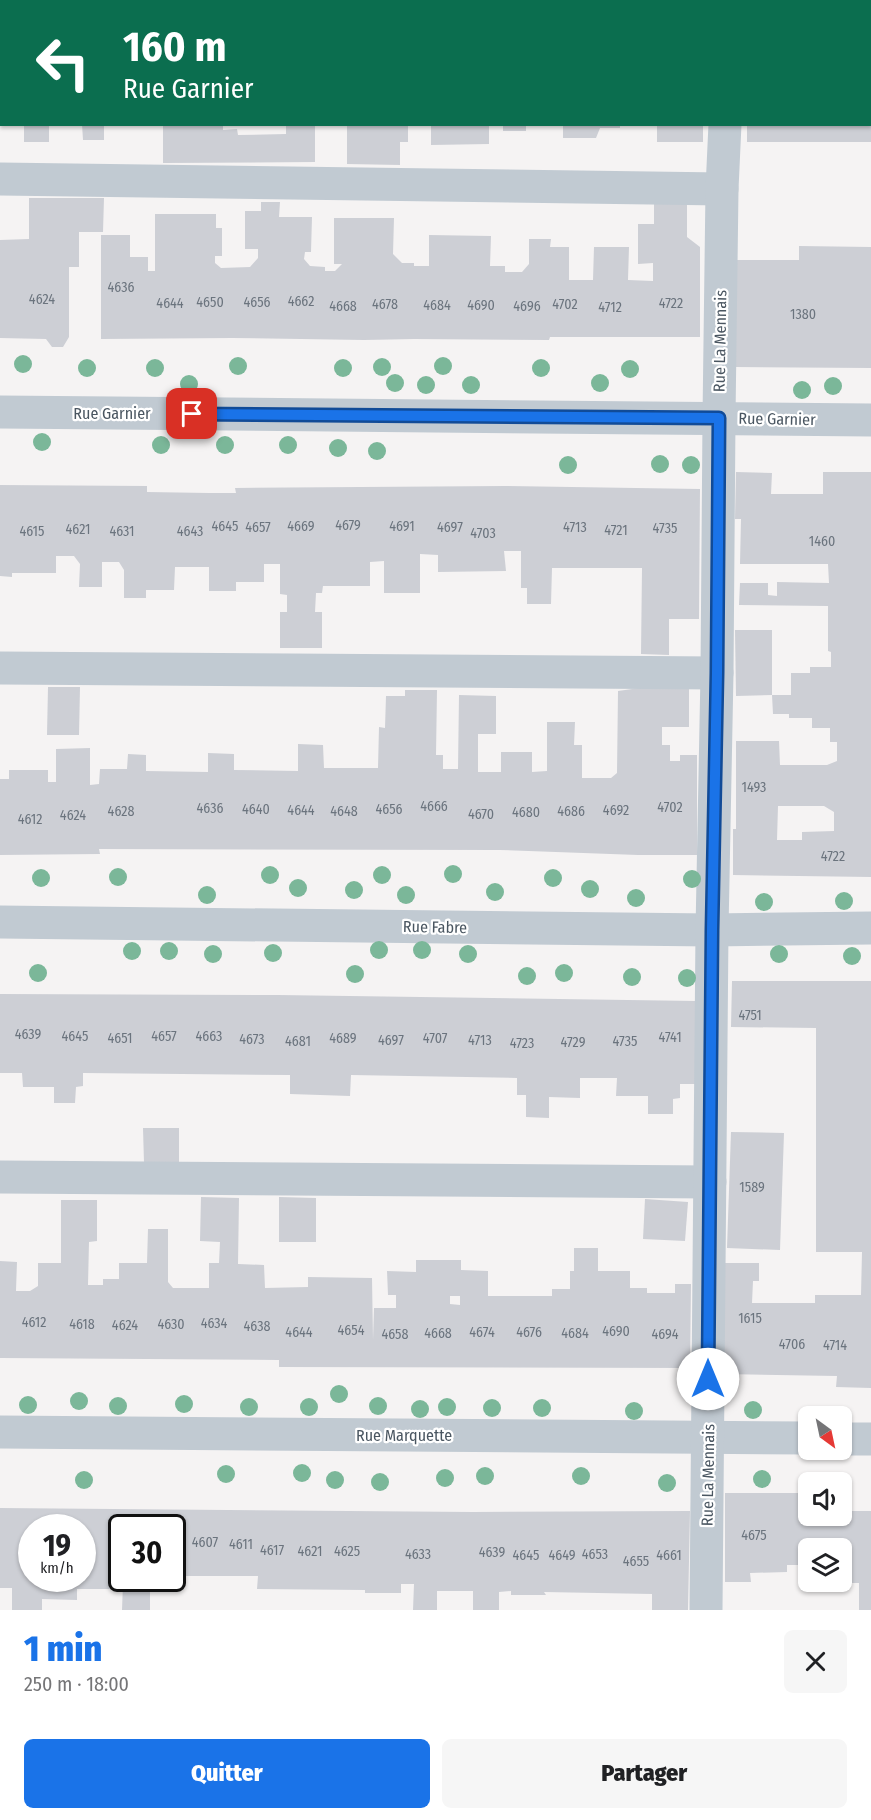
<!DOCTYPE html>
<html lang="fr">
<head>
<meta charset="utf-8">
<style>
	:root { --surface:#fff; --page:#f6f6f6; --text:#202124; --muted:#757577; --accent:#1a73e8 }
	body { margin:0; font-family:"Fira Sans Condensed",sans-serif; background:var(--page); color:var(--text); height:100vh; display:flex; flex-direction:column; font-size:22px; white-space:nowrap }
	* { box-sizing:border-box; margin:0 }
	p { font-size:20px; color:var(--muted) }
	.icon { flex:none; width:33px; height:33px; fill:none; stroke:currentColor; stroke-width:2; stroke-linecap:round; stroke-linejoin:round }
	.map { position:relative; height:1610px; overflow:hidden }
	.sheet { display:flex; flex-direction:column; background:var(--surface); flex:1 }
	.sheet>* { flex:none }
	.top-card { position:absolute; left:0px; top:0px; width:872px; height:126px; box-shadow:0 2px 4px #0004; background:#0b6e4f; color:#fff; overflow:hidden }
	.needle { width:39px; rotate:147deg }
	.buttons { position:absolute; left:798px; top:1406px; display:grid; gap:12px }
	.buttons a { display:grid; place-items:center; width:54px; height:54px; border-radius:9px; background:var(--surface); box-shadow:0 2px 4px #0004; font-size:30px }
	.speed { position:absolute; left:18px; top:1514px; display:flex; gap:12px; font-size:30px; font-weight:700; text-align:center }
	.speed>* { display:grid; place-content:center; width:78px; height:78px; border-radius:50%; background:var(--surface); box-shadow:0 2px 4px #0004; line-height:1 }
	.speed small { font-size:15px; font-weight:400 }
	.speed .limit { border:3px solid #111; border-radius:9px; background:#fff; color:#111 }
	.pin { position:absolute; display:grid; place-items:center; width:51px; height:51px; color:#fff; margin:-26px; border-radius:12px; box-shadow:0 3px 9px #0006 }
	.me { position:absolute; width:66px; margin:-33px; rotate:0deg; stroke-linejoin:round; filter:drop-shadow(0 0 4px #0008) }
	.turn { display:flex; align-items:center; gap:21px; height:126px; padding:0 24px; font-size:27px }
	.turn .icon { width:78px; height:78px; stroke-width:2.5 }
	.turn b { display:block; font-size:42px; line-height:51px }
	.round { display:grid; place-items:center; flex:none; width:63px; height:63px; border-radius:9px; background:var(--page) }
	.head { display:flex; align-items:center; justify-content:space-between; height:102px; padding:0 24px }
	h1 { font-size:36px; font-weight:800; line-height:45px; color:var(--accent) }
	.action { display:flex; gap:12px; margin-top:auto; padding:12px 24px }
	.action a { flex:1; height:69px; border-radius:9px; background:var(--accent); color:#fff; font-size:24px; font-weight:800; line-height:69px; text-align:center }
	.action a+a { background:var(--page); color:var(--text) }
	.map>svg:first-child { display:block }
</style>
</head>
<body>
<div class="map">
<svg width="871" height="1610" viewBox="0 0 871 1610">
	<rect width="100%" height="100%" fill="#f5f3f3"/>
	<g fill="#cdcfd5" fill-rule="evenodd">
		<rect x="24" y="124" width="25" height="18"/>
		<polygon points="82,124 104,124 104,140 83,140"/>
		<polygon points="163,124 223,124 223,130 237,129 238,135 286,134 286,124 315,124 315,162 163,163"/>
		<polygon points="347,124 408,124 408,142 400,142 400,165 347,164"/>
		<polygon points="431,124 489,124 489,144 431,145"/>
		<rect x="503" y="124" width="23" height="7"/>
		<polygon points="563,124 620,124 620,128 600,128 596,138 563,138"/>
		<rect x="657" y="124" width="46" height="18"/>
		<rect x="747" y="124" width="124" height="18"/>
		<polygon points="29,198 104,198 103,232 79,232 79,267 69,267 69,337 63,347 52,347 46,339 0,338 0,240 29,239"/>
		<polygon points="654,201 687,201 687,237 700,247 700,337 550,337 549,340 414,339 364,340 232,338 101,339 101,235 130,235 130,257 148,257 148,271 155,271 155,214 216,214 216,228 222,228 222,256 215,256 215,263 221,268 250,267 258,258 258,249 245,249 245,211 261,211 261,202 280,202 279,217 312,217 311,252 305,252 304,259 310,266 325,267 325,271 335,271 342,264 334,264 334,218 394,218 393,254 402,263 414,263 414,266 429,266 429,235 491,236 490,266 505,266 505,272 522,272 529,264 529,239 551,239 550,247 569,247 569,280 593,280 594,247 629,247 628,280 653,281 653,263 638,264 638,224 654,224"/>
		<polygon points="799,246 871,247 871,368 735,367 736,260 799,260"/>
		<path d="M736,472l36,1 -1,21h52v-22h48v405l-138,-2v-46h3v-88h43l1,24h47l10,-4v-19h-7v-14h-18v-10h-23v-4h-16l-1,-19h19v-22h19v-6h21v-15l-3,-1v-45l-89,-1 1,-22h28v12l9,1v-14l52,1 -1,-19h-88l1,-45h-6zM778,806h46l10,6v19l-32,1v8h-25z"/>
		<polygon points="0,485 147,486 147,492 209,493 236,493 235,488 504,486 700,489 699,619 669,619 669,655 641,654 642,568 552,568 551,604 527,604 527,588 521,588 521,551 504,551 506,571 438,572 438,555 420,554 420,593 384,593 384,561 370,562 370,586 323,586 322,593 316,593 315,612 322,612 322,648 280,648 280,612 287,612 287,595 280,594 280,564 264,564 264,582 236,582 236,591 209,591 209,567 175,567 174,590 146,590 146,598 124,598 124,570 119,562 102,562 102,587 79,587 80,564 74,556 56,556 56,573 12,573 12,577 0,576"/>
		<polygon points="735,630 772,630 772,695 736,696"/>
		<polygon points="48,687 80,687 79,735 47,735"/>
		<polygon points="639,688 689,688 689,727 662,727 662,745 670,745 670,761 680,761 680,755 697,755 697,855 638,855 500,850 99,849 100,854 0,855 0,779 9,779 9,770 48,770 48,782 56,782 56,749 90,748 90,785 99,784 100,769 127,769 128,754 146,755 146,771 208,772 208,753 234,754 234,770 298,771 298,744 323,745 324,768 378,768 379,727 385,728 386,696 405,696 405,690 437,690 436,755 443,755 443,769 458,769 459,695 496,696 496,734 478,734 478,772 501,772 501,752 532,752 532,772 547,771 547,722 575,722 574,745 582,745 582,778 611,778 617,773 618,691"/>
		<polygon points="732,981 871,981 871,1388 836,1387 837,1376 722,1374 724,1263 759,1263 759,1281 753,1281 752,1303 815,1303 815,1295 861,1295 862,1252 816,1252 816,1028 731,1027"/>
		<polygon points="0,994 278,995 696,1001 696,1084 680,1084 680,1098 673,1099 673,1114 648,1114 648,1096 616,1096 617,1078 580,1078 580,1098 549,1097 549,1118 526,1117 526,1095 517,1095 517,1078 351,1075 350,1096 290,1094 290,1075 83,1073 83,1086 76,1087 75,1103 54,1103 54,1087 23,1087 22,1073 0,1073"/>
		<polygon points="143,1128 179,1128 179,1162 144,1163"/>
		<polygon points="731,1132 784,1133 780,1250 727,1248"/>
		<path d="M201,1197l38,1 -1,66 26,1 1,23 43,-1v-10l64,1 1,62 1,-32h22v-13h-8l-1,-24 29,1v-12h45v10l27,1v25h64v-7h18v-18h4v-23h24v23h32v17h17v5h28v-9h16l-1,84 -411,-1v-7l-279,-2v-97l17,1 -1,29h14l8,-5v-23h23v-63h36v41l-8,1 -1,43h15v-6h16v-16h28l1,-34h20v53l5,6h36v-25h10l1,-21 -20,-1zM450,1296h10v9l-10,-1z"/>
		<polygon points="279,1197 316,1198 316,1242 279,1242"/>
		<polygon points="645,1199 688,1202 685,1241 643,1239"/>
		<polygon points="725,1493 808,1493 808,1515 842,1515 842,1493 850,1494 849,1511 871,1511 871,1610 859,1610 859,1583 848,1583 848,1566 842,1566 842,1548 808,1548 808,1579 800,1579 800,1565 787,1565 787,1572 750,1573 751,1582 725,1582"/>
		<path d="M0,1508l473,4 217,-1 -2,99h-36v-16l-108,-2 2,3h-35v-4l-12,1v18h-26v-19h-36v19h-24l1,-26h-13v9h-36v-3l-108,-1 1,-13h-86v-49h-50v51h28v32h-28l1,-27h-10v6h-36v11l-35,-1v11h-30v-22h-12zM32,1527h50v51h-50z"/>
	</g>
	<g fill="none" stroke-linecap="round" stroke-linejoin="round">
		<g stroke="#c1cad2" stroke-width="33">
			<polyline points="730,2 731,0"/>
			<polyline points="0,179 722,189"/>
			<polyline points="0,412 871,420"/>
			<polyline points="0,668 717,673"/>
			<polyline points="0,922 712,930 871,928"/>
			<polyline points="0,1177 710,1182"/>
			<polyline points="0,1432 808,1438"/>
			<polyline points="842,1439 871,1439"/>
			<polyline points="706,1610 712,930 717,673 719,418 722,189 725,124"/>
		</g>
	</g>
	<g fill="#7bb799">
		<circle cx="23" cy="364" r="9"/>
		<circle cx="238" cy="366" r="9"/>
		<circle cx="443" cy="366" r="9"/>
		<circle cx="382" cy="367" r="9"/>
		<circle cx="87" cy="368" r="9"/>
		<circle cx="155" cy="368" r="9"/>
		<circle cx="343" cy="368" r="9"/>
		<circle cx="541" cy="368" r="9"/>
		<circle cx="630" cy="369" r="9"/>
		<circle cx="395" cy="383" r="9"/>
		<circle cx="600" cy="383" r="9"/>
		<circle cx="189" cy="384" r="9"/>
		<circle cx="426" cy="385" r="9"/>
		<circle cx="471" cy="385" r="9"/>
		<circle cx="833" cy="386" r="9"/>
		<circle cx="802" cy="390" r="9"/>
		<circle cx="42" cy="442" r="9"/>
		<circle cx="161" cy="445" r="9"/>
		<circle cx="225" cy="445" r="9"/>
		<circle cx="288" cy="445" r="9"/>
		<circle cx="338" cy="448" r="9"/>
		<circle cx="377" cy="451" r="9"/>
		<circle cx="660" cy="464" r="9"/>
		<circle cx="568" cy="465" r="9"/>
		<circle cx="691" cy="465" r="9"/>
		<circle cx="453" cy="874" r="9"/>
		<circle cx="270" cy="875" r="9"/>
		<circle cx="382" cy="875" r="9"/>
		<circle cx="118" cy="877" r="9"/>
		<circle cx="41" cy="878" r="9"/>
		<circle cx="553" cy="878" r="9"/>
		<circle cx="692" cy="879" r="9"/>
		<circle cx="298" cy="888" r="9"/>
		<circle cx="590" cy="889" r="9"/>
		<circle cx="354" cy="890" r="9"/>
		<circle cx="495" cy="892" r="9"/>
		<circle cx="207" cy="895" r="9"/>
		<circle cx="406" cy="895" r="9"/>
		<circle cx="636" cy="898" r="9"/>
		<circle cx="844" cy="901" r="9"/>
		<circle cx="764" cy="902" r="9"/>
		<circle cx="379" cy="950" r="9"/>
		<circle cx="422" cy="950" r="9"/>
		<circle cx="132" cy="951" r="9"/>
		<circle cx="169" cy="951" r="9"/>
		<circle cx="273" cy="953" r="9"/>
		<circle cx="213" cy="954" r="9"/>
		<circle cx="468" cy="954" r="9"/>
		<circle cx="779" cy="954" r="9"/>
		<circle cx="852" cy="956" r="9"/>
		<circle cx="38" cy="973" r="9"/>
		<circle cx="564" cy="973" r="9"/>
		<circle cx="355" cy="974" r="9"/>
		<circle cx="527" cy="976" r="9"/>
		<circle cx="632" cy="977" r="9"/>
		<circle cx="687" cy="978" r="9"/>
		<circle cx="339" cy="1394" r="9"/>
		<circle cx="79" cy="1401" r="9"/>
		<circle cx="184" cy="1404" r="9"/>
		<circle cx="28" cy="1405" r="9"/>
		<circle cx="118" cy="1406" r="9"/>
		<circle cx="378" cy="1406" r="9"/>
		<circle cx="249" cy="1407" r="9"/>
		<circle cx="309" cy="1407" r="9"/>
		<circle cx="447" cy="1407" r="9"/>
		<circle cx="492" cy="1408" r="9"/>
		<circle cx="542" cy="1408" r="9"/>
		<circle cx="420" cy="1409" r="9"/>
		<circle cx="753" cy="1410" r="9"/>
		<circle cx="634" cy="1411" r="9"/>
		<circle cx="302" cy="1473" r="9"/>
		<circle cx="226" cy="1474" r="9"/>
		<circle cx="485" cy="1476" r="9"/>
		<circle cx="581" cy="1476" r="9"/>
		<circle cx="445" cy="1478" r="9"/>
		<circle cx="762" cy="1479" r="9"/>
		<circle cx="84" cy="1480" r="9"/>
		<circle cx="335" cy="1480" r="9"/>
		<circle cx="380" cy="1482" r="9"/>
		<circle cx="667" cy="1483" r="9"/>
	</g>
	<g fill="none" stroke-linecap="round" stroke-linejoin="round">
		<g stroke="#114b97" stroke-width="15">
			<polyline id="route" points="192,414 719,418 717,673 712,930 708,1379"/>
		</g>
		<use href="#route" stroke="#1a73e8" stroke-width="10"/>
	</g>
	<g text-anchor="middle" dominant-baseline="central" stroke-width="4.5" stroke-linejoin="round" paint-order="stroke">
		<g font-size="14" fill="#6b747e">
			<text x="121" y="287">4636</text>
			<text x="42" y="299">4624</text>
			<text x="301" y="301">4662</text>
			<text x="210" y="302">4650</text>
			<text x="257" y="302">4656</text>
			<text x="170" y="303">4644</text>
			<text x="671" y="303">4722</text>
			<text x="385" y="304">4678</text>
			<text x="565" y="304">4702</text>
			<text x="437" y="305">4684</text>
			<text x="481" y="305">4690</text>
			<text x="343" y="306">4668</text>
			<text x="527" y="306">4696</text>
			<text x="610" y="307">4712</text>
			<text x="803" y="314">1380</text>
			<text x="348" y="525">4679</text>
			<text x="225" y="526">4645</text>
			<text x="301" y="526">4669</text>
			<text x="402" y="526">4691</text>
			<text x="258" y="527">4657</text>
			<text x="450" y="527">4697</text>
			<text x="575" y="527">4713</text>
			<text x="665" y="528">4735</text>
			<text x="78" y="529">4621</text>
			<text x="616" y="530">4721</text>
			<text x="32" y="531">4615</text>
			<text x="122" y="531">4631</text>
			<text x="190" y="531">4643</text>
			<text x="483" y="533">4703</text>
			<text x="822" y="541">1460</text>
			<text x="754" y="787">1493</text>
			<text x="434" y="806">4666</text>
			<text x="670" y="807">4702</text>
			<text x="210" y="808">4636</text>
			<text x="256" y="809">4640</text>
			<text x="389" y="809">4656</text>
			<text x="301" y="810">4644</text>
			<text x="616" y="810">4692</text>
			<text x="121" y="811">4628</text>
			<text x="344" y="811">4648</text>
			<text x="571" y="811">4686</text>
			<text x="526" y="812">4680</text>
			<text x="481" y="814">4670</text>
			<text x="73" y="815">4624</text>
			<text x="30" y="819">4612</text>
			<text x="833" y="856">4722</text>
			<text x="750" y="1015">4751</text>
			<text x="28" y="1034">4639</text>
			<text x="75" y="1036">4645</text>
			<text x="164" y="1036">4657</text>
			<text x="209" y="1036">4663</text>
			<text x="670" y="1037">4741</text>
			<text x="120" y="1038">4651</text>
			<text x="343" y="1038">4689</text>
			<text x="435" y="1038">4707</text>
			<text x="252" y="1039">4673</text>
			<text x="391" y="1040">4697</text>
			<text x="480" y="1040">4713</text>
			<text x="298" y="1041">4681</text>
			<text x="625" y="1041">4735</text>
			<text x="573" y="1042">4729</text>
			<text x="522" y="1043">4723</text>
			<text x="752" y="1187">1589</text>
			<text x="750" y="1318">1615</text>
			<text x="34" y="1322">4612</text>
			<text x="214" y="1323">4634</text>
			<text x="82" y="1324">4618</text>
			<text x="171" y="1324">4630</text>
			<text x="125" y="1325">4624</text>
			<text x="257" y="1326">4638</text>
			<text x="351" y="1330">4654</text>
			<text x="616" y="1331">4690</text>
			<text x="299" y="1332">4644</text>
			<text x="482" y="1332">4674</text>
			<text x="529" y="1332">4676</text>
			<text x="438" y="1333">4668</text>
			<text x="575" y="1333">4684</text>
			<text x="395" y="1334">4658</text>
			<text x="665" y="1334">4694</text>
			<text x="792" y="1344">4706</text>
			<text x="835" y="1345">4714</text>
			<text x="754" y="1535">4675</text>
			<text x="205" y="1542">4607</text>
			<text x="241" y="1544">4611</text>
			<text x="272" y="1550">4617</text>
			<text x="310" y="1551">4621</text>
			<text x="347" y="1551">4625</text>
			<text x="492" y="1552">4639</text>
			<text x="418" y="1554">4633</text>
			<text x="595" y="1554">4653</text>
			<text x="526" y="1555">4645</text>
			<text x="562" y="1555">4649</text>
			<text x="669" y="1555">4661</text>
			<text x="636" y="1561">4655</text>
		</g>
		<g font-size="16" fill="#4a5661" stroke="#fff">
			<text transform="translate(720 341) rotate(-89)">Rue La Mennais</text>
			<text x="112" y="413">Rue Garnier</text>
			<text transform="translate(777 419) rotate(1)">Rue Garnier</text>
			<text transform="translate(435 927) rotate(1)">Rue Fabre</text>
			<text x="404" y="1435">Rue Marquette</text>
			<text transform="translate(708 1475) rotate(-89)">Rue La Mennais</text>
		</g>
	</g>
</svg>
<div class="buttons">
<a><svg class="needle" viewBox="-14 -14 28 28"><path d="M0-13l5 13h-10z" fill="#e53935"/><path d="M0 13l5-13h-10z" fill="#757577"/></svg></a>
<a><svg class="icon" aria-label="sound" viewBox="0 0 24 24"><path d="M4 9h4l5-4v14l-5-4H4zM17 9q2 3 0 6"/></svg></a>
<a><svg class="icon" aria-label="layers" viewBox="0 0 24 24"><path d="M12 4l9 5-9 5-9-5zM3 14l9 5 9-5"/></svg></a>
</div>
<div class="speed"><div>19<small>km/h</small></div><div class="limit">30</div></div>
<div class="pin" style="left:192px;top:414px;background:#d93025"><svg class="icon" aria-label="arrive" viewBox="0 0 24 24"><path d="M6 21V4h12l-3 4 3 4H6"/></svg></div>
<svg class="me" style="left:708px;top:1379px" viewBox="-20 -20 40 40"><circle r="19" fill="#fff"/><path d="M0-13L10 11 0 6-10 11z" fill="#1a73e8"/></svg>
<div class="top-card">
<div class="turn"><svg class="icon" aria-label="left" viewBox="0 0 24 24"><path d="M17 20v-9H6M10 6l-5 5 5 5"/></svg><div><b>160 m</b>Rue Garnier</div></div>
</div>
</div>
<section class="sheet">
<div class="head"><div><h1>1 min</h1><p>250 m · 18:00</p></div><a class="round"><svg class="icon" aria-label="close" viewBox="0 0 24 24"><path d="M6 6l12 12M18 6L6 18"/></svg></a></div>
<div class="action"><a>Quitter</a><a>Partager</a></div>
</section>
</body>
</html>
